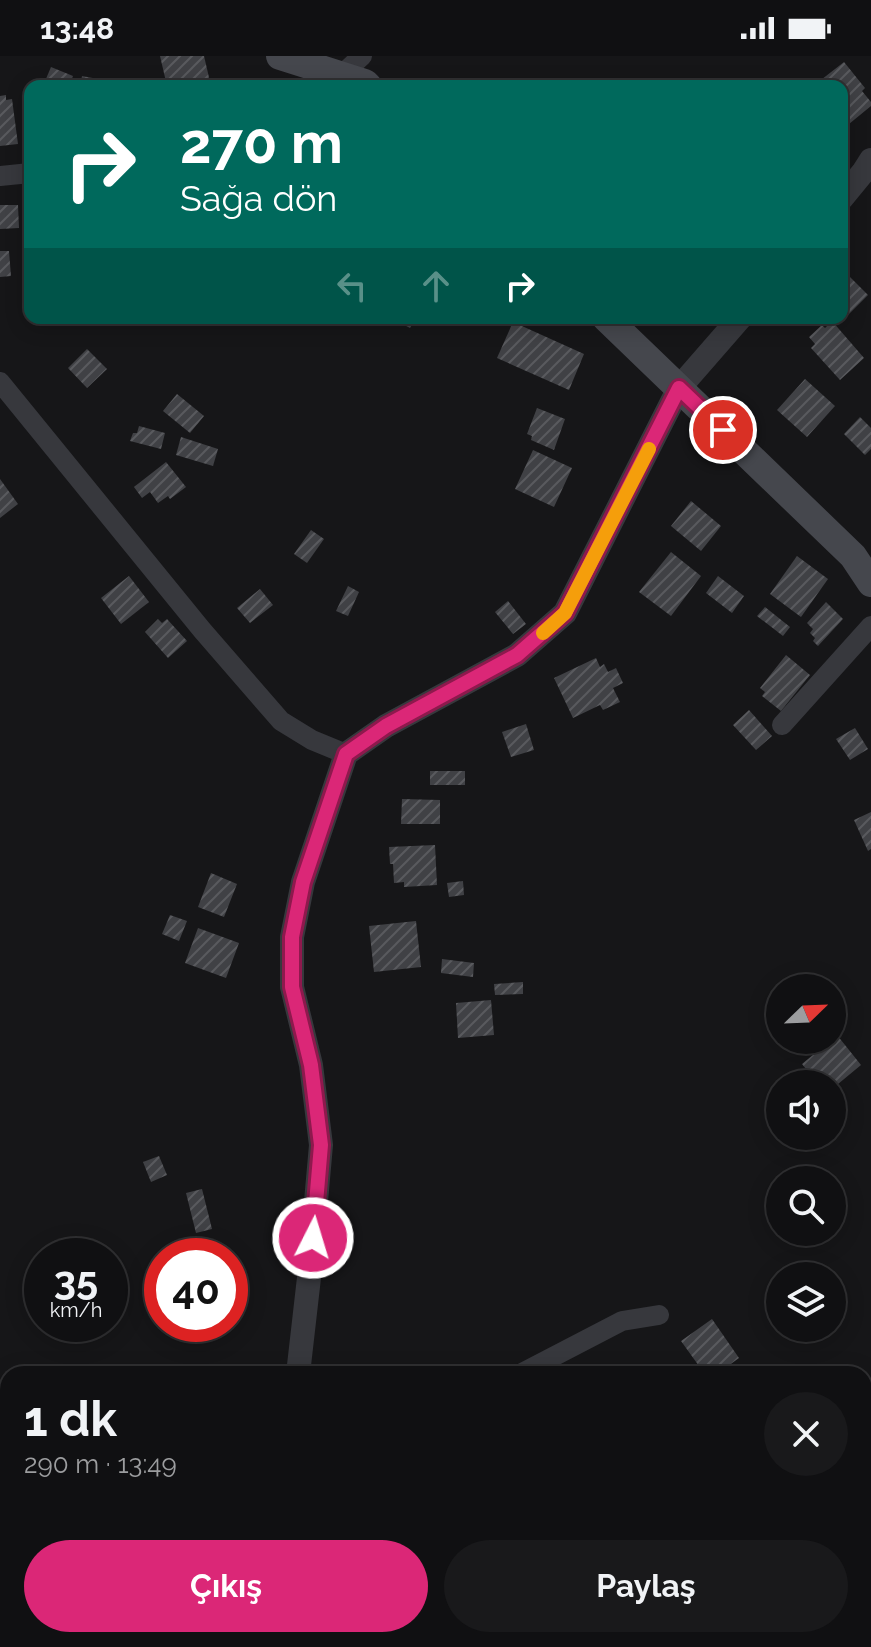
<!DOCTYPE html>
<html lang="tr">
<head>
<meta charset="utf-8">
<style>
	:root { --surface:#101012; --page:#19191b; --text:#f1f3f6; --muted:#9c9d9f; --line:#303032; --accent:#db2777 }
	body { margin:0; font-family:Raleway,sans-serif; background:var(--page); color:var(--text); height:100vh; display:flex; flex-direction:column; font-size:30px; white-space:nowrap }
	* { box-sizing:border-box; margin:0 }
	p { font-size:26px; color:var(--muted) }
	.icon { flex:none; width:44px; height:44px; fill:none; stroke:currentColor; stroke-width:2; stroke-linecap:round; stroke-linejoin:round }
	.map { position:relative; flex:1; overflow:hidden }
	.side { position:absolute; left:0px; top:1310px; width:872px; height:282px; display:flex; flex-direction:column; background:var(--surface); border-radius:24px 24px 0 0; box-shadow:0 4px 20px #0003,0 0 0 2px var(--line) }
	.side>* { flex:none }
	.banner { position:absolute; left:24px; top:24px; width:824px; height:244px; border-radius:16px; box-shadow:0 4px 20px #0003,0 0 0 2px var(--line); background:#00695c; color:#fff; overflow:hidden }
	.needle { width:52px; rotate:67deg }
	.tools { position:absolute; left:766px; top:918px; display:grid; gap:16px }
	.tools a { display:grid; place-items:center; width:80px; height:80px; border-radius:50%; background:var(--surface); box-shadow:0 4px 20px #0003,0 0 0 2px var(--line); font-size:40px }
	.speed { position:absolute; left:24px; top:1182px; display:flex; gap:16px; font-size:40px; font-weight:700; text-align:center }
	.speed>* { display:grid; place-content:center; width:104px; height:104px; border-radius:50%; background:var(--surface); box-shadow:0 4px 20px #0003,0 0 0 2px var(--line); line-height:1 }
	.speed small { font-size:20px; font-weight:400 }
	.speed .limit { border:12px solid #d22; background:#fff; color:#111 }
	.pin { position:absolute; display:grid; place-items:center; width:68px; height:68px; color:#fff; margin:-34px; border:4px solid #fff; border-radius:50%; box-shadow:0 2px 8px #0007 }
	.me { position:absolute; width:88px; margin:-44px; rotate:5deg; stroke-linejoin:round; filter:drop-shadow(0 0 6px #0008) }
	.turn { display:flex; align-items:center; gap:28px; height:168px; padding:0 24px; font-size:36px }
	.turn .icon { width:104px; height:104px; stroke-width:2.5 }
	.turn b { display:block; font-size:56px; line-height:68px }
	.lanes { display:flex; align-items:center; height:76px; padding:0 24px; background:#0003; justify-content:center; gap:40px; direction:ltr }
	.lanes .off { opacity:.35 }
	.round { display:grid; place-items:center; flex:none; width:84px; height:84px; border-radius:42px; background:var(--page) }
	.summary { display:flex; align-items:center; justify-content:space-between; height:136px; padding:0 24px }
	h1 { font-size:48px; font-weight:700; line-height:60px }
	.cta { display:flex; gap:16px; margin-top:auto; padding:16px 24px }
	.cta a { flex:1; height:92px; border-radius:48px; background:var(--accent); color:#fff; font-size:32px; font-weight:700; line-height:92px; text-align:center }
	.cta a+a { background:var(--page); color:var(--text) }
	.status { display:flex; justify-content:space-between; align-items:center; height:56px; padding:0 40px; background:var(--surface); direction:ltr }
	.status svg { height:22px; fill:currentColor }
	.map>svg:first-child { display:block }
</style>
</head>
<body>
<div class="status"><b>13:48</b><svg viewBox="0 0 49 12"><path d="M0 12V9h3v3zM5 12V6h3v6zM10 12V3h3v9zM15 12V0h3v12zM26 1h20v11H26zM47 4h2v5h-2z"/></svg></div>
<div class="map">
<svg width="871" height="1591" viewBox="0 0 871 1591">
	<defs>
		<pattern id="building-hatch" width="6" height="6" patternUnits="userSpaceOnUse" patternTransform="scale(2)"><rect width="6" height="6" fill="#404145"/><path d="M-1 1l2-2M0 6l6-6M5 7l2-2" fill="none" stroke="#595a5e"/></pattern>
	</defs>
	<rect width="100%" height="100%" fill="#161618"/>
	<g fill="url(#building-hatch)">
		<polygon points="160,0 204,0 211,30 167,30"/>
		<polygon points="844,6 865,32 862,35 871,46 871,50 849,68 842,59 842,30 819,30 817,27"/>
		<polygon points="51,11 73,20 69,30 43,30"/>
		<polygon points="82,20 98,23 97,30 80,30"/>
		<polygon points="6,39 6,44 12,43 18,88 0,90 0,40"/>
		<polygon points="0,149 18,149 19,172 0,173"/>
		<polygon points="0,195 9,195 11,220 0,221"/>
		<polygon points="845,216 868,239 840,267 835,262 842,262 842,219"/>
		<polygon points="391,262 416,262 410,272"/>
		<polygon points="832,265 864,302 840,324 811,292 815,288 809,281 822,269 825,272"/>
		<polygon points="513,266 584,298 569,334 497,302"/>
		<polygon points="87,293 107,313 87,332 68,312"/>
		<polygon points="805,323 835,350 807,381 777,354"/>
		<polygon points="177,338 204,360 190,377 163,355"/>
		<polygon points="537,352 565,363 554,394 531,384 532,380 527,378"/>
		<polygon points="860,361 871,372 871,393 865,399 844,378"/>
		<polygon points="139,370 165,377 161,393 130,385 133,377 137,377"/>
		<polygon points="181,381 218,393 213,410 176,399"/>
		<polygon points="533,394 572,412 554,451 515,433"/>
		<polygon points="166,406 186,431 170,443 168,440 158,447 150,436 142,442 134,431"/>
		<polygon points="0,423 18,448 0,462"/>
		<polygon points="691,445 721,470 701,495 671,470"/>
		<polygon points="311,474 324,483 307,507 294,498"/>
		<polygon points="671,496 701,520 671,560 639,536"/>
		<polygon points="797,500 828,523 801,561 770,538"/>
		<polygon points="129,520 149,546 121,568 101,542"/>
		<polygon points="718,520 744,540 732,557 706,537"/>
		<polygon points="348,530 359,536 348,560 336,555"/>
		<polygon points="260,533 273,549 250,567 237,552"/>
		<polygon points="508,545 526,568 513,578 495,556"/>
		<polygon points="826,546 843,563 818,590 813,585 815,582 810,577 813,573 807,567"/>
		<polygon points="765,551 790,571 783,580 757,560"/>
		<polygon points="158,563 162,567 167,563 187,585 168,602 145,576"/>
		<polygon points="786,599 810,619 781,655 762,640 765,636 760,632"/>
		<polygon points="596,602 600,611 604,608 608,616 616,612 623,627 613,632 620,646 603,654 600,649 573,662 554,622"/>
		<polygon points="749,654 772,680 756,694 733,669"/>
		<polygon points="526,668 534,694 511,701 502,676"/>
		<polygon points="855,672 868,693 850,704 836,683"/>
		<rect x="430" y="715" width="35" height="14"/>
		<polygon points="402,743 440,744 440,768 401,768"/>
		<polygon points="871,756 871,793 868,795 854,764"/>
		<polygon points="435,789 437,829 404,831 404,826 394,827 393,808 390,808 389,791"/>
		<polygon points="211,817 237,828 224,861 198,851"/>
		<polygon points="463,825 464,839 449,841 447,827"/>
		<polygon points="170,859 187,865 179,885 162,878"/>
		<polygon points="416,865 421,911 374,916 369,870"/>
		<polygon points="198,872 239,887 226,922 185,907"/>
		<polygon points="442,903 474,907 473,921 441,917"/>
		<polygon points="523,926 523,938 495,939 494,928"/>
		<polygon points="491,944 494,979 458,982 456,947"/>
		<polygon points="837,979 861,1009 832,1033 832,1028 818,1028 802,1008"/>
		<polygon points="159,1100 167,1119 151,1126 143,1106"/>
		<polygon points="202,1133 212,1173 196,1177 186,1137"/>
		<polygon points="712,1263 739,1302 717,1318 711,1312 704,1317 681,1285"/>
	</g>
	<g fill="none" stroke-linecap="round" stroke-linejoin="round">
		<g stroke="#37383d" stroke-width="20">
			<polyline points="335,25 362,0"/>
			<polyline points="0,120 30,117"/>
			<polyline points="0,326 202,574 281,665 312,684 346,698"/>
			<polyline points="782,669 871,570"/>
			<polyline points="520,1318 622,1265 659,1259"/>
		</g>
		<g stroke="#37383d" stroke-width="24">
			<polyline points="842,142 864,115 871,104"/>
			<polyline points="298,1318 310,1213 321,1089 311,1009 292,931 292,881 303,826 346,698 386,670 517,599 565,557 679,332 740,262"/>
			<polyline points="262,1591 263,1584"/>
		</g>
		<g stroke="#45474d" stroke-width="28">
			<polyline points="280,0 365,27 368,30"/>
			<polyline points="606,262 853,500 871,527"/>
		</g>
	</g>
	<g fill="none" stroke-linecap="round" stroke-linejoin="round">
		<g stroke="#8e194d" stroke-width="20">
			<polyline id="route" points="313,1182 321,1089 311,1009 292,931 292,881 303,826 346,698 386,670 517,599 565,557 679,332 723,374"/>
		</g>
		<use href="#route" stroke="#db2777" stroke-width="14"/>
		<polyline stroke="#f59e0b" stroke-width="14" points="543,577 565,557 649,393"/>
	</g>
</svg>
<div class="tools">
<a><svg class="needle" viewBox="-14 -14 28 28"><path d="M0-13l5 13h-10z" fill="#e53935"/><path d="M0 13l5-13h-10z" fill="#9c9d9f"/></svg></a>
<a><svg class="icon" aria-label="sound" viewBox="0 0 24 24"><path d="M4 9h4l5-4v14l-5-4H4zM17 9q2 3 0 6"/></svg></a>
<a><svg class="icon" aria-label="search" viewBox="0 0 24 24"><circle cx="10" cy="10" r="6"/><path d="M15 15l6 6"/></svg></a>
<a><svg class="icon" aria-label="layers" viewBox="0 0 24 24"><path d="M12 4l9 5-9 5-9-5zM3 14l9 5 9-5"/></svg></a>
</div>
<div class="speed"><div>35<small>km/h</small></div><div class="limit">40</div></div>
<div class="pin" style="left:723px;top:374px;background:#d93025"><svg class="icon" aria-label="arrive" viewBox="0 0 24 24"><path d="M6 21V4h12l-3 4 3 4H6"/></svg></div>
<svg class="me" style="left:313px;top:1182px" viewBox="-20 -20 40 40"><circle r="17" fill="#db2777" stroke="#fff" stroke-width="3"/><path d="M0-11L8 9 0 5-8 9z" fill="#fff"/></svg>
<div class="banner">
<div class="turn"><svg class="icon" aria-label="right" viewBox="0 0 24 24"><path d="M7 20v-9h11M14 6l5 5-5 5"/></svg><div><b>270 m</b>Sağa dön</div></div>
<div class="lanes"><svg class="icon off" aria-label="left" viewBox="0 0 24 24"><path d="M17 20v-9H6M10 6l-5 5 5 5"/></svg><svg class="icon off" aria-label="ahead" viewBox="0 0 24 24"><path d="M12 20V5M6 11l6-6 6 6"/></svg><svg class="icon" aria-label="right" viewBox="0 0 24 24"><path d="M7 20v-9h11M14 6l5 5-5 5"/></svg></div>
</div>
<section class="side">
<div class="summary"><div><h1>1 dk</h1><p>290 m · 13:49</p></div><a class="round"><svg class="icon" aria-label="close" viewBox="0 0 24 24"><path d="M6 6l12 12M18 6L6 18"/></svg></a></div>
<div class="cta"><a>Çıkış</a><a>Paylaş</a></div>
</section>
</div>
</body>
</html>
